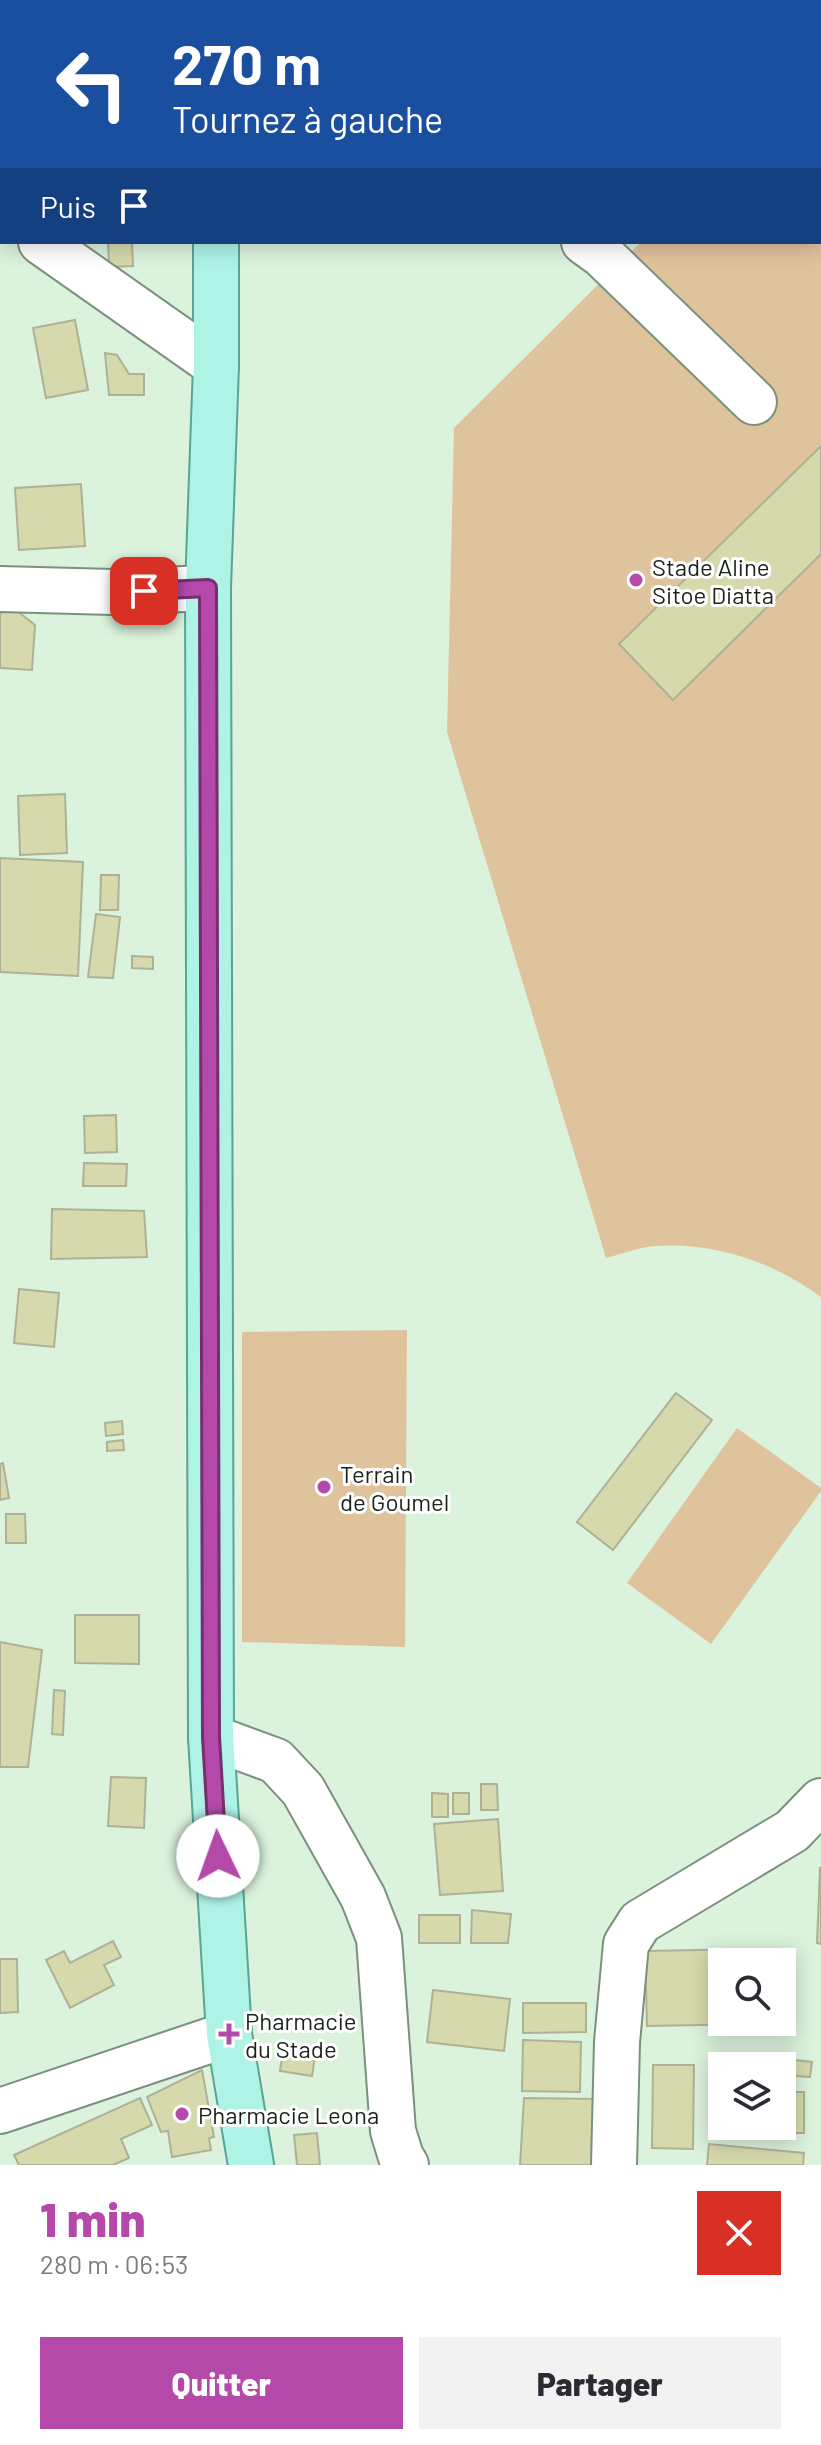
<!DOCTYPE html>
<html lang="fr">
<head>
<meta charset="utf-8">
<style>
	:root { --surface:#fff; --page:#f2f2f3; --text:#2b2b33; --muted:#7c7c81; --accent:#b449aa }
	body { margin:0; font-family:Barlow,sans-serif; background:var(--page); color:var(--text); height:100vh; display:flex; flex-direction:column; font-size:30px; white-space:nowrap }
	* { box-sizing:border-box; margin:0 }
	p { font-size:26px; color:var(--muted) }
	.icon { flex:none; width:44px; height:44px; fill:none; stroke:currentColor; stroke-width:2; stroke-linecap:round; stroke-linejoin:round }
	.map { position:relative; height:2165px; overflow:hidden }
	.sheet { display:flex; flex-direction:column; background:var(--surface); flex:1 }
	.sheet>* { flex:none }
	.banner { position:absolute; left:0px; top:0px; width:822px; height:244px; box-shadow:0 4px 20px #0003; background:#1a4fa0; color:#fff; overflow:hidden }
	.controls { position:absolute; left:708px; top:1948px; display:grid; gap:16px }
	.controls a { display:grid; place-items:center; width:88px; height:88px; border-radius:0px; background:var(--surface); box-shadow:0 4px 20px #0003; font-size:40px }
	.pin { position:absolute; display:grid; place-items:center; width:68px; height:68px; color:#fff; margin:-34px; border-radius:16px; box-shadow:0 4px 12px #0006 }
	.me { position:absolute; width:88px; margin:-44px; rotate:357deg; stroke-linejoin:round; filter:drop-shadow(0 0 6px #0008) }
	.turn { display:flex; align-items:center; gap:28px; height:168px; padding:0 40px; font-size:36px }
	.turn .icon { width:104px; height:104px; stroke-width:2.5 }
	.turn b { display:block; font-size:56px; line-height:68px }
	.then { display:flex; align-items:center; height:76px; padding:0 40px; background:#0003; gap:16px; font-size:30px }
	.round { display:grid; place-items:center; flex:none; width:84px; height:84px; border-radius:0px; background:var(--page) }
	.summary { display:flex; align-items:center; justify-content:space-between; height:136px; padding:0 40px }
	h1 { font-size:48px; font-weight:800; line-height:60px; color:var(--accent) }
	.button { display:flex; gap:16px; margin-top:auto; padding:16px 40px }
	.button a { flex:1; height:92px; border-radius:0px; background:var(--accent); color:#fff; font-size:32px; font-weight:800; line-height:92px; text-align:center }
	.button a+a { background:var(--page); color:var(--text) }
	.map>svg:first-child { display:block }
</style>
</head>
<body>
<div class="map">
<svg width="821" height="2165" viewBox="0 0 821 2165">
	<rect width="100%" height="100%" fill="#dbf2dc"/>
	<g fill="#dfc39d">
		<path d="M820,95h1v1202c-47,-35 -107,-55 -166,-51 -16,1 -33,8 -49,12l-159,-526 7,-304 187,-186h179z"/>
		<polygon points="407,1330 405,1647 242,1642 242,1332"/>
		<polygon points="737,1428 821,1488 821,1491 711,1644 627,1583"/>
	</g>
	<g fill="#d6d9ac" stroke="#afb196" stroke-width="2">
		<polygon points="108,242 132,242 133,266 109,267"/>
		<polygon points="75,320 88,390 46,398 33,328"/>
		<polygon points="105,353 117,355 129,374 144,374 144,395 109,395"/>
		<polygon points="821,446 821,554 673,700 619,644"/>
		<polygon points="81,484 85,546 19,550 15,488"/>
		<polygon points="12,607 35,625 32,670 0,668 0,614"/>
		<polygon points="65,794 67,853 20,855 18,796"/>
		<polygon points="0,858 83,862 78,976 0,972"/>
		<polygon points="101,875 119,875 118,910 100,910"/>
		<polygon points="96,914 120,917 113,978 88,977"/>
		<polygon points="132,956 153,957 153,969 132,968"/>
		<polygon points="116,1115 117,1152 85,1153 84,1116"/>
		<polygon points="84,1163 127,1164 126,1186 83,1186"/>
		<polygon points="52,1209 144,1211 147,1257 51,1259"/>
		<polygon points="19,1289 59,1293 54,1347 14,1343"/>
		<polygon points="676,1393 712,1420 613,1550 577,1522"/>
		<polygon points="122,1421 123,1434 106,1436 105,1423"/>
		<polygon points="123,1440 124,1450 107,1451 107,1442"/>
		<polygon points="3,1463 9,1498 0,1500 0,1464"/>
		<polygon points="6,1514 25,1514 26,1543 6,1543"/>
		<polygon points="75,1615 139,1615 139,1664 75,1663"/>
		<polygon points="0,1642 42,1650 28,1767 0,1767"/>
		<polygon points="54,1690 65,1691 63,1735 52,1734"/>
		<polygon points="111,1777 146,1778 144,1828 108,1826"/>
		<polygon points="481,1784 497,1784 498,1810 481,1810"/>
		<polygon points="432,1793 448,1794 448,1817 432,1817"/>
		<rect x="453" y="1793" width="16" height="21"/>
		<polygon points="498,1819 503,1891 440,1895 434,1824"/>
		<polygon points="820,1868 821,1868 821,1944 817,1943"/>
		<polygon points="472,1910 511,1914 508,1943 471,1943"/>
		<rect x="419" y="1915" width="41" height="28"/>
		<polygon points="113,1941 121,1957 104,1965 114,1985 70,2008 46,1960 64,1951 70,1963"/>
		<polygon points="754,1949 754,1962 722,1962 722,2022 755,2022 755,2024 647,2026 645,1951"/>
		<polygon points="0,1959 17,1959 18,2012 0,2013"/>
		<polygon points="433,1990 510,1999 504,2051 427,2042"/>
		<polygon points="523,2003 586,2003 586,2032 523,2033"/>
		<polygon points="523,2040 581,2042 580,2092 522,2091"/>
		<polygon points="283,2051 315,2056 312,2076 280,2071"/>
		<polygon points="766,2057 812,2062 810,2077 782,2075 782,2066 765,2066"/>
		<polygon points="653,2065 694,2065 693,2149 652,2148"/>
		<polygon points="202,2070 214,2137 209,2138 211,2150 172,2157 168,2131 161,2132 147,2097"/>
		<polygon points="782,2092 804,2092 804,2133 766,2133 766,2126 782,2126"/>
		<polygon points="140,2098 152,2125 121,2139 129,2158 113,2165 19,2165 14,2155"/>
		<polygon points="524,2098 595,2099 594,2165 520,2165"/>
		<polygon points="317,2133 320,2165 297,2165 294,2135"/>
		<polygon points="709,2144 804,2153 803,2165 707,2165"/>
	</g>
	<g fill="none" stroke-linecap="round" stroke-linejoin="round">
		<g stroke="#7c917c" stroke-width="48">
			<g id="minor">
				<polyline points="321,0 323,2"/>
				<polyline points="400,0 402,2"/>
				<polyline points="820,54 821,54"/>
				<polyline points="0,214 2,215"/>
				<polyline points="41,242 216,365"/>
				<polyline points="584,242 602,255 754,402"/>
				<polyline points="0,589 113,592 208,588"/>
				<polyline points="211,1737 276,1761 303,1790 363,1897 379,1938 393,2131 401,2157 406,2165"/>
				<polyline points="0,2111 229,2034"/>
				<polyline points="614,2165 617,2042 626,1944 640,1922 792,1831 821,1801"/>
			</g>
		</g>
		<g stroke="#58a595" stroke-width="48">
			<g id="major">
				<polyline points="216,0 216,2"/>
				<polyline points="216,242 216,365 208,588 211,1737 229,2034 251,2165"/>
			</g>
		</g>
		<use href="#minor" stroke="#fff" stroke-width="44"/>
		<use href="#major" stroke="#aff3e7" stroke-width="44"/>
	</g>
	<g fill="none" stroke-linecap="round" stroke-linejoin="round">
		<g stroke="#752f6e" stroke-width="20">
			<polyline id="route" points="144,591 208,588 211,1737 218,1856"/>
		</g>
		<use href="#route" stroke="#b449aa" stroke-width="14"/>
	</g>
	<g fill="#b449aa" stroke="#fff" stroke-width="3">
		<circle cx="636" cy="580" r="8"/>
		<circle cx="324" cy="1487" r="8"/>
		<path d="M225 2022h8v8h8v8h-8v8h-8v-8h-8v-8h8z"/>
		<circle cx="182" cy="2114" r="8"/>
	</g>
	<g text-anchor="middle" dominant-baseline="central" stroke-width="6" stroke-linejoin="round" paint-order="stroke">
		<g font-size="24" fill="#1a221a" stroke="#fff" text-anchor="start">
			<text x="652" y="566">Stade Aline<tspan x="652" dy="28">Sitoe Diatta</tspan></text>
			<text x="340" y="1473">Terrain<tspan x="340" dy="28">de Goumel</tspan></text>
			<text x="245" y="2020">Pharmacie<tspan x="245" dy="28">du Stade</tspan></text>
			<text x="198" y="2114">Pharmacie Leona</text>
		</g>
	</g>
</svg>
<div class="controls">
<a><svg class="icon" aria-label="search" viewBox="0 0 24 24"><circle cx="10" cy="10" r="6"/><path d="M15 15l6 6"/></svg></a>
<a><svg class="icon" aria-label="layers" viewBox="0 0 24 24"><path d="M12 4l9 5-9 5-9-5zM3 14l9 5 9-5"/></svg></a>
</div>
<div class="pin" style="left:144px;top:591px;background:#d93025"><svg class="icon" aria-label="arrive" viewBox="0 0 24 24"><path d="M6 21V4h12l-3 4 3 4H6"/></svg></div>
<svg class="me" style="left:218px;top:1856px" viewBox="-20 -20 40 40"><circle r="19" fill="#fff"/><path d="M0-13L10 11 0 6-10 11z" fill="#b449aa"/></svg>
<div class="banner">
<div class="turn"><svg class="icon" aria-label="left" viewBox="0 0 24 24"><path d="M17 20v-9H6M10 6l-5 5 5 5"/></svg><div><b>270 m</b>Tournez à gauche</div></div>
<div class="then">Puis<svg class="icon" aria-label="arrive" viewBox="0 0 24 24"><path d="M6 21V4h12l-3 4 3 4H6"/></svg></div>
</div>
</div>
<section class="sheet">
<div class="summary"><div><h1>1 min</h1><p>280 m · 06:53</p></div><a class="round" style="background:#d93025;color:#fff"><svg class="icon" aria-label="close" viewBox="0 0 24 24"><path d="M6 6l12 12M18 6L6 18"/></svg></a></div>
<div class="button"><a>Quitter</a><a>Partager</a></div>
</section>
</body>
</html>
